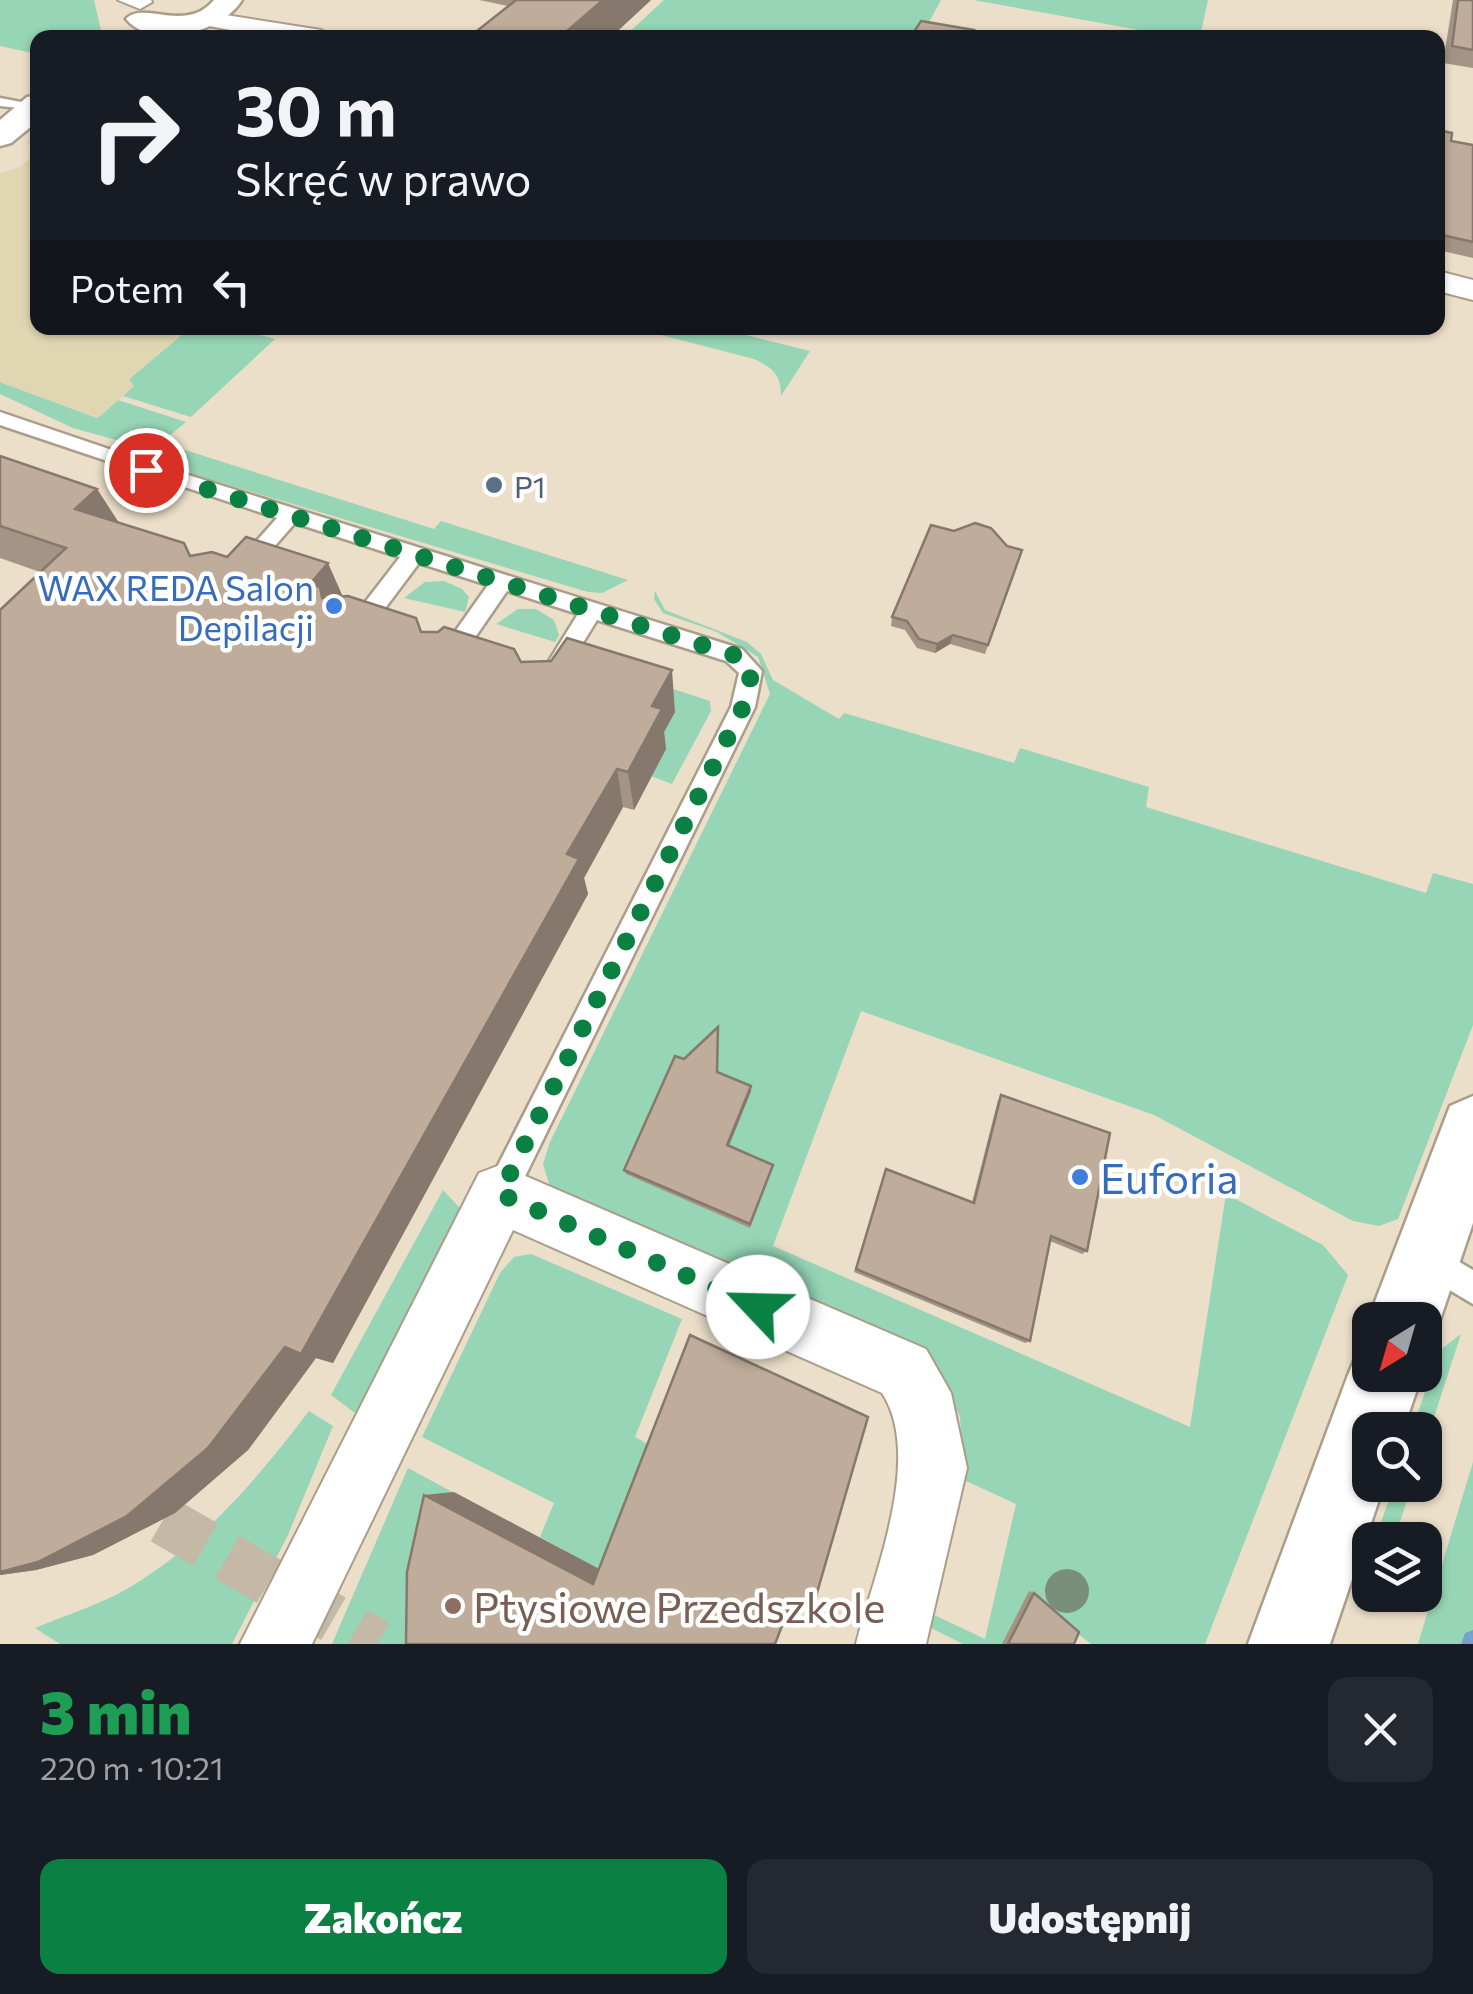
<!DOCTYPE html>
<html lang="pl">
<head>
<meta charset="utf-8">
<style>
	:root { --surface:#171b24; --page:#242831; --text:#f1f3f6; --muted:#9ea1a6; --accent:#0b8043 }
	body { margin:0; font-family:Commissioner,sans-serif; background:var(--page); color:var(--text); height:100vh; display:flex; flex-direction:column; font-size:38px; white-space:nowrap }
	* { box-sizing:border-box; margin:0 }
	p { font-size:32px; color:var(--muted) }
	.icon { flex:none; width:55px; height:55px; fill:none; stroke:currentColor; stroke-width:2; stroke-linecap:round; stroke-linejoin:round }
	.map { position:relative; height:1644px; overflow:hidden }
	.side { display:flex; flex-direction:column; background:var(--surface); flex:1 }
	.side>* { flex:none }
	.guide { position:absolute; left:30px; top:30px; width:1415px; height:305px; border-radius:20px; box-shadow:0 2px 8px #0004; background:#171b24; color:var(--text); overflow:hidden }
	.needle { width:65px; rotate:217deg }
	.fabs { position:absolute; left:1352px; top:1302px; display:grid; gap:20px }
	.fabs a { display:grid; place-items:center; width:90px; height:90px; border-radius:20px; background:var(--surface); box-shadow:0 2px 8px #0004; font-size:50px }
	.pin { position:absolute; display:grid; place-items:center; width:85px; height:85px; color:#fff; margin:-42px; border:5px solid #fff; border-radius:50%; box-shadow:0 2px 10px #0007 }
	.me { position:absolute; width:110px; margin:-55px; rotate:294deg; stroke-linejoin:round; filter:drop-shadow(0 0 8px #0008) }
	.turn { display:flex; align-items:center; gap:35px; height:210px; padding:0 40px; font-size:45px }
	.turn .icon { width:130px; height:130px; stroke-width:2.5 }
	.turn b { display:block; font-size:70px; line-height:85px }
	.then { display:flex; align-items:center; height:95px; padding:0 40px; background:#0003; gap:20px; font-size:38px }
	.round { display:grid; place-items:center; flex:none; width:105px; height:105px; border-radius:20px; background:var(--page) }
	.head { display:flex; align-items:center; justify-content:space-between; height:170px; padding:0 40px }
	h1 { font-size:60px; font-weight:800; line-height:75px; color:#1e9e55 }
	.primary-button { display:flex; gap:20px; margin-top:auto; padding:20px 40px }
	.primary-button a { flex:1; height:115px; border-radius:20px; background:var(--accent); color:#fff; font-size:40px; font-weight:800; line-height:115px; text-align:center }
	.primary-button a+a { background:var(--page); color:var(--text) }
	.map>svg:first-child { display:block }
</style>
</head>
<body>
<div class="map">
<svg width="1473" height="1644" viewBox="0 0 1473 1644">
	<rect width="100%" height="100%" fill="#ebdfc9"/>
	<g fill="#96d5b5">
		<polygon points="0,0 94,0 102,35 38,38 37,54 0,46"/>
		<polygon points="664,0 941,0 921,37 623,38"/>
		<polygon points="973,0 1208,0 1200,37 1184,38"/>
		<polygon points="190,328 234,328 275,339 191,417 123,396 133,386 129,379"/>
		<path d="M634,328h84l92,23 -29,45c0,-21 -8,-28 -27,-37z"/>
		<polygon points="0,382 97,418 118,400 186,422 152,450 73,428 0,394"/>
		<polygon points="185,450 434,529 441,521 628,580 602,593 588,592 192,474 180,460"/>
		<polygon points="444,581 462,589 469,597 465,612 404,598 425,582"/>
		<polygon points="655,591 665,610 747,642 761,654 773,680 839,719 844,713 1014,763 1020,748 1149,787 1146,807 1426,893 1433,873 1473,884 1473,1025 1398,1219 1379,1226 1353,1221 1154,1115 861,1011 773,1246 1190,1427 1226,1194 1323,1245 1348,1275 1205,1644 1091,1644 1073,1630 1002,1644 963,1644 927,1626 930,1613 985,1639 1016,1504 964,1480 960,1417 945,1385 550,1187 543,1164 550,1142 770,694 758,657 717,632 663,613 654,599"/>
		<polygon points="518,609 536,609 554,620 559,635 555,642 496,624"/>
		<polygon points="612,669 710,701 711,711 672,784 651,776"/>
		<polygon points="443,1190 459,1207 459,1230 359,1416 331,1395"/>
		<polygon points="531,1254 682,1319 635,1437 655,1448 618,1600 559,1569 566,1551 540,1537 554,1503 422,1437 500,1273 514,1257"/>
		<polygon points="1461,1334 1425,1445 1425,1430 1412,1430 1439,1351"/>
		<path d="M309,1411l24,15 -45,109 -56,109h-172l-25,-16c26,-11 54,-20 79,-32 79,-41 142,-115 195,-185z"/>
		<polygon points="1473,1462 1473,1644 1418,1644"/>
		<polygon points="408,1468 456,1494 435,1644 332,1644"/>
		<polygon points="1394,1485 1412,1485 1394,1540 1375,1540"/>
	</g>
	<path fill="#e0d7b2" d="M37,133l1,195h152l-61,51 5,7 -36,32 -98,-36v-209c18,-5 28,-8 36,-25l-9,-6z"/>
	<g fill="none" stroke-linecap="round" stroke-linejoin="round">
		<polygon fill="#74a2cc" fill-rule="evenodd" points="1473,1630 1473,1644 1461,1644 1465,1633"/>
		<polyline stroke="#c4b9a6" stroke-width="49" stroke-dasharray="49 25" stroke-linecap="butt" points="163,1520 377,1644"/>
		<g stroke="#aa9e8a" stroke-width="5">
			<g id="service">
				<polygon points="0,98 37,105 38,110 0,106"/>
				<polygon points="0,412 153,464 742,649 762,671 755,707 511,1205 500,1209 489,1205 485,1194 489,1183 731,707 739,673 726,661 597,620 563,675 547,675 544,669 578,614 507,591 456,665 440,665 437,659 440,653 488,585 419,563 362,639 346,639 343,633 346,627 400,557 295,523 251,573 237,573 237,563 277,518 0,425"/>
				<polygon points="1427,1243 1473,1270 1473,1304 1416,1270 1411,1259 1416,1248"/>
			</g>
		</g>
		<g stroke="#aa9e8a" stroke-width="4">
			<g id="minor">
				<polygon points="118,0 151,0 152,2 140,9"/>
				<polygon points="207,12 321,30 333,38 273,38 198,24 195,19 198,14"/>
				<polygon points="1438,271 1473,280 1473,300 1438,291"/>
				<path d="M500,1165l426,184 25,44 16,75 -41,176h-70c17,-68 68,-187 26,-251l-369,-163 -201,414h-72l239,-471z"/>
			</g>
		</g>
		<g stroke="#aa9e8a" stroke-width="5">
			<g id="secondary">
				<path d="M214,0h28c-19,32 -90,51 -116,19 17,-19 60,15 88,-19z"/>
				<polygon points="38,95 38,121 11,143 0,146 0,120 27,97"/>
				<polygon points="1473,1096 1473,1223 1440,1320 1425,1347 1425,1320 1370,1320 1370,1324 1368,1320 1450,1106"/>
				<polygon points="1370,1345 1370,1375 1422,1375 1403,1430 1370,1430 1370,1485 1384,1485 1330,1644 1248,1644 1348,1375 1359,1349"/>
			</g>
		</g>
		<use href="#service" fill="#fff" fill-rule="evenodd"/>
		<use href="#minor" fill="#fff" fill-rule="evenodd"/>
		<use href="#secondary" fill="#fff" fill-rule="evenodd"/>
	</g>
	<circle fill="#798f79" cx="1067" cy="1591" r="22"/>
	<g fill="#a49485">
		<polygon points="479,0 651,0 610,38 468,38 508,6"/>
		<polygon points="1453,0 1473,0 1473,68 1443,63"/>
		<polygon points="1438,130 1451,141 1473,145 1473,258 1438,250"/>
		<polygon points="0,456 97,489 119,523 192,556 343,596 421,632 675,712 664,732 666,749 634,810 623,807 584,878 588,894 333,1363 316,1358 248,1450 175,1513 93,1555 36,1570 0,1575 0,610 40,572 0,558"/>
		<polygon points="1007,546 1022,550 985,654 950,644 935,653 917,648 905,630 891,626 892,617"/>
		<polygon points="717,1073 751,1086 751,1091 729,1146 773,1165 750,1228 626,1174 624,1170"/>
		<polygon points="1001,1095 1087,1251 1082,1254 1050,1241 1030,1341 1025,1343 854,1272 886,1169 972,1202 998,1100"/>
		<polygon points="1029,1591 1034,1593 1074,1644 1002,1644"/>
	</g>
	<g fill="#86786c">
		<polygon points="603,0 651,0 610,38 559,38"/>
		<polygon points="97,489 126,534 75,509"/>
		<polygon points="328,563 347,606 340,630 310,584"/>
		<polygon points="953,635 950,644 935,653 937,644"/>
		<polygon points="672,670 675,712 664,732 666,749 634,810 628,772 652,706"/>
		<polygon points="617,769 623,807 584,878 588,894 333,1363 316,1358 248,1450 175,1513 93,1555 36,1570 0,1575 0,1572 285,1347"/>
		<polygon points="751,1086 751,1091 727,1150 727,1145"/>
		<polygon points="454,1492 607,1573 593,1584 424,1495"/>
	</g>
	<g fill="#bfac9b" stroke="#86786c" stroke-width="2.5">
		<polygon points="516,0 603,0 559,38 468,38"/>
		<polygon points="1458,0 1473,0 1473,50 1452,46"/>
		<polygon points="921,21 974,30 970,38 910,38"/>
		<polygon points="1438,130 1452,133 1451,141 1473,145 1473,242 1442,235 1444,222 1438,220"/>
		<polygon points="0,456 97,489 75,509 184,543 190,556 212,552 227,557 246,537 328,563 310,584 320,587 322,598 348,596 416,618 421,632 438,632 444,627 514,649 521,662 551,661 567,638 672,670 652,706 662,709 628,772 617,769 567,854 579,859 301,1354 285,1347 208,1448 127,1516 38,1562 0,1572 0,610 66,548 0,526"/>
		<polygon points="975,523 991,528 1007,546 1022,550 988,645 953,635 937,644 919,639 907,621 892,617 931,525 954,531"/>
		<polygon points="718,1027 717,1072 751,1086 727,1145 773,1165 750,1224 624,1170 675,1056 684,1059"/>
		<polygon points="1001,1095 1110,1133 1087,1251 1051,1236 1030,1341 856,1269 886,1169 974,1203"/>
		<polygon points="690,1335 868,1417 812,1610 792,1600 775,1644 406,1644 407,1572 424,1495 593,1584"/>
		<polygon points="1034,1593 1079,1632 1074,1644 1008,1644"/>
	</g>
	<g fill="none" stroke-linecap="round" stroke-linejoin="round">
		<polyline stroke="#0b8043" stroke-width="18" stroke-dasharray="0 32.4" points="146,470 734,655 752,671 743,707 500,1194 758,1307"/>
	</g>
	<circle fill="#5c6f8a" stroke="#fff" stroke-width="4" cx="494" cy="485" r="10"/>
	<g fill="#3f7fe0" stroke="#fff" stroke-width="4">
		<circle cx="334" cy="606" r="10"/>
		<circle cx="1080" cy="1177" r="10"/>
	</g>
	<circle fill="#8d6e63" stroke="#fff" stroke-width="4" cx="453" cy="1606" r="10"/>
	<g text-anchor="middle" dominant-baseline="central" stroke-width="9" stroke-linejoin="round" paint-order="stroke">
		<g font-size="30" fill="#4e5e75" stroke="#fff" text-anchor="start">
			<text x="514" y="485">P1</text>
		</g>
		<g font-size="35" fill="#366cbe" stroke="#fff" text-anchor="end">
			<text x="314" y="586">WAX REDA Salon<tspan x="314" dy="40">Depilacji</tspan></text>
		</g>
		<g font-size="42" fill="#366cbe" stroke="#fff" text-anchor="start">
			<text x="1100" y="1177">Euforia</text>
		</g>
		<g font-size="42" fill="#785e54" stroke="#fff" text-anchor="start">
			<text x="473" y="1606">Ptysiowe Przedszkole</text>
		</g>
	</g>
</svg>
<div class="fabs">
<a><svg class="needle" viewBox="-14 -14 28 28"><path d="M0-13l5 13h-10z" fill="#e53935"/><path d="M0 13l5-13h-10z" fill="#9ea1a6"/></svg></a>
<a><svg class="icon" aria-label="search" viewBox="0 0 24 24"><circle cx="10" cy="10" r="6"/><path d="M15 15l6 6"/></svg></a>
<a><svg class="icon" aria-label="layers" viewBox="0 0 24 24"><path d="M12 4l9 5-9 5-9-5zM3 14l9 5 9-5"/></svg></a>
</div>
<div class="pin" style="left:146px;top:470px;background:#d93025"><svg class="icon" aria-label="arrive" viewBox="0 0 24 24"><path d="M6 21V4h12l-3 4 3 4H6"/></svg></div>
<svg class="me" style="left:758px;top:1307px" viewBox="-20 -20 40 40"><circle r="19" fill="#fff"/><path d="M0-13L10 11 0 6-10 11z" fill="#0b8043"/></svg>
<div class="guide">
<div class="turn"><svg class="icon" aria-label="right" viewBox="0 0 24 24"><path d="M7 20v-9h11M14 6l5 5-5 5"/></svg><div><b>30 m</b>Skręć w prawo</div></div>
<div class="then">Potem<svg class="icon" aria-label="left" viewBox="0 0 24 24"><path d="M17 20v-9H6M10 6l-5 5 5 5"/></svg></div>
</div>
</div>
<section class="side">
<div class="head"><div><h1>3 min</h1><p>220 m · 10:21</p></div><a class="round"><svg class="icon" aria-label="close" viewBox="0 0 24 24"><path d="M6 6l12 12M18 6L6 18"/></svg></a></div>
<div class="primary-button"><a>Zakończ</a><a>Udostępnij</a></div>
</section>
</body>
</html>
